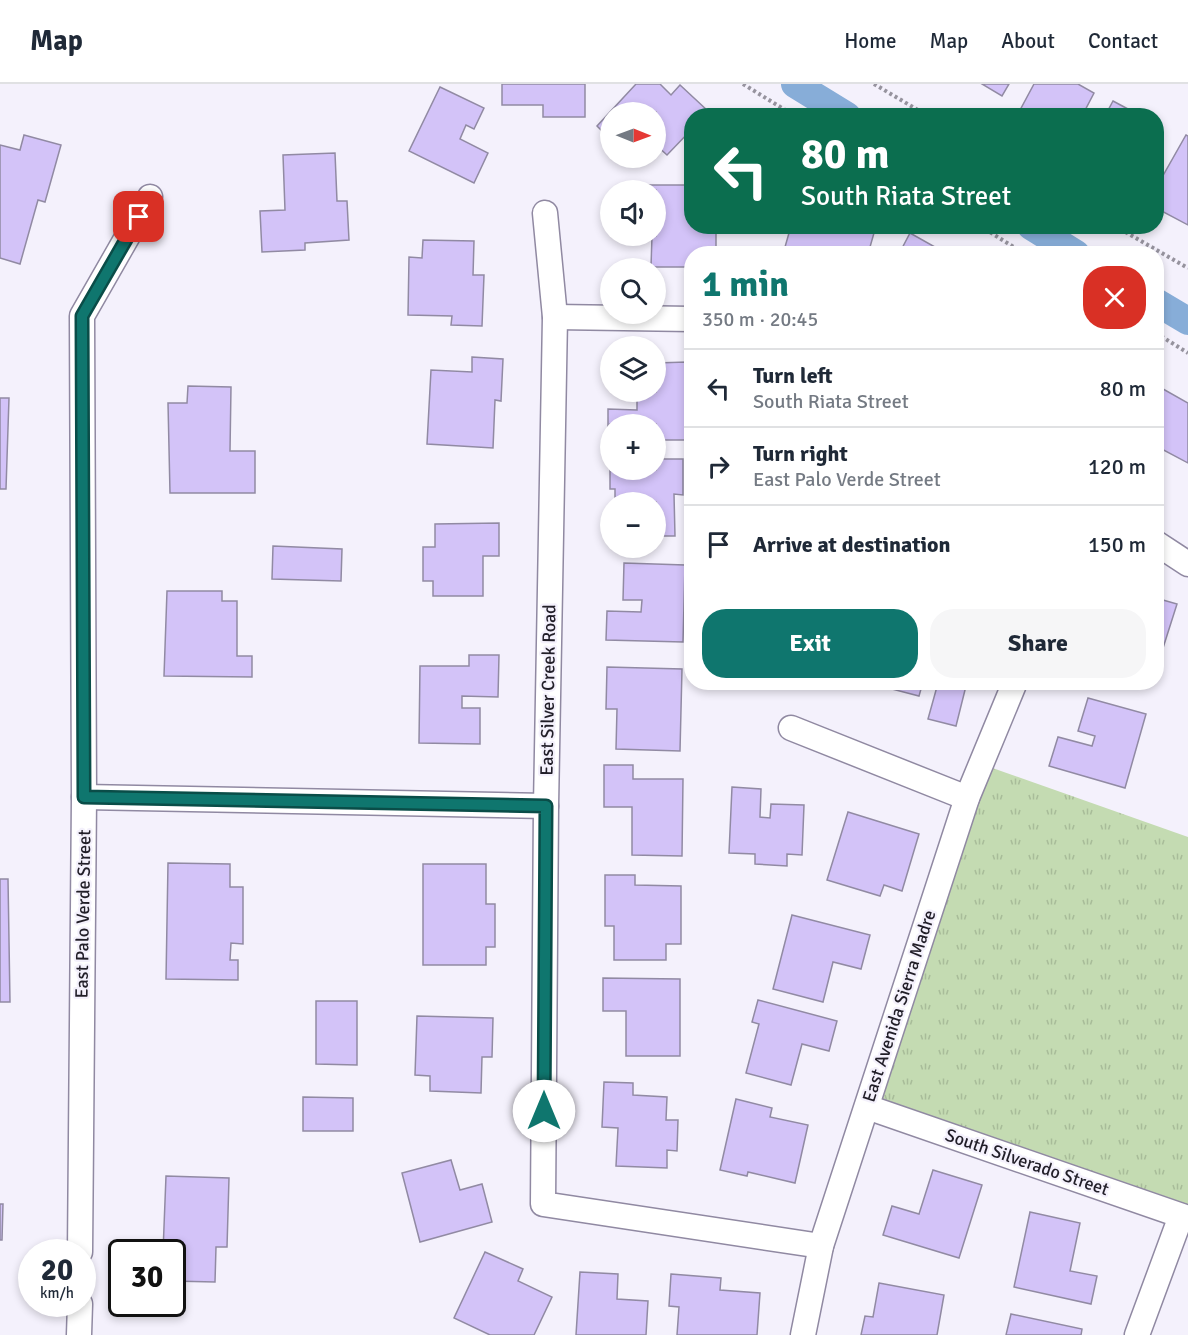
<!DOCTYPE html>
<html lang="en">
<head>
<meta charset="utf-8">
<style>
	:root { --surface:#fff; --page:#f6f6f7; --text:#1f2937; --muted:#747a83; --line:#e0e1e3; --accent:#0f766e }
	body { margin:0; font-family:Signika,sans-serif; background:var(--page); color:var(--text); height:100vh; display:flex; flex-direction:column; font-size:22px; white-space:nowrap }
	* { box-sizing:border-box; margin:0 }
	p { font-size:20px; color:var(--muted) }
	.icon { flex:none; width:33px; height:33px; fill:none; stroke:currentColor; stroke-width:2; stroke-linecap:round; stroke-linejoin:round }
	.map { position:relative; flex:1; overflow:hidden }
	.panel { position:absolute; left:684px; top:162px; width:480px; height:444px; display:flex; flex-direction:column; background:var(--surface); border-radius:24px; box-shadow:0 3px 9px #0003 }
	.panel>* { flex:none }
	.top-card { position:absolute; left:684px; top:24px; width:480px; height:126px; border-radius:24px; box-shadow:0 3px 9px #0003; background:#0b6e4f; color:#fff; overflow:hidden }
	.needle { width:39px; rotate:91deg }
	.tools { position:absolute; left:600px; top:18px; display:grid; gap:12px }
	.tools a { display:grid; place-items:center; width:66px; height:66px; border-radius:50%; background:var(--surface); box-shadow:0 3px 9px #0003; font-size:30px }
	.speed { position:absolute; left:18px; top:1155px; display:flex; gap:12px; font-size:30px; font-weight:700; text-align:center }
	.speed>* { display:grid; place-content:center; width:78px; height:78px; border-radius:50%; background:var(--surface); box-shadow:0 3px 9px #0003; line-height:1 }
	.speed small { font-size:15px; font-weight:400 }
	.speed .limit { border:3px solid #111; border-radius:9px; background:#fff; color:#111 }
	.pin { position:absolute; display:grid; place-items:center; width:51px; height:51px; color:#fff; margin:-26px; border-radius:12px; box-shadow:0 3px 9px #0006 }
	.me { position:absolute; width:66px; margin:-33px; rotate:0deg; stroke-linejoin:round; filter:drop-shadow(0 0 4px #0008) }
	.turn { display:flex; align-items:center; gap:21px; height:126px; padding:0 18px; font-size:27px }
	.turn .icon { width:78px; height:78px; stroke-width:2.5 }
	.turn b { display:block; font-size:42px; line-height:51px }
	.round { display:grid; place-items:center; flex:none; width:63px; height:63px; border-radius:24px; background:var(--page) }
	.overview { display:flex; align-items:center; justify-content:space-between; height:102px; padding:0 18px }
	h1 { font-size:36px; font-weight:700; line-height:45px; color:var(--accent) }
	.action { display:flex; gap:12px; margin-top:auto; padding:12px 18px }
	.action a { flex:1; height:69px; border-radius:24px; background:var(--accent); color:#fff; font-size:24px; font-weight:700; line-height:69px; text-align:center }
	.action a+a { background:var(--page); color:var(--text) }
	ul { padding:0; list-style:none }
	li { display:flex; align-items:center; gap:18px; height:78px; padding:0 18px; border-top:2px solid var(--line) }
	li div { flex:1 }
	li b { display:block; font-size:22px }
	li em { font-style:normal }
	header { display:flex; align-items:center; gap:36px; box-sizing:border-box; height:84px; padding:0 30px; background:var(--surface); border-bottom:2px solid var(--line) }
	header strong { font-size:28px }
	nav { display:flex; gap:33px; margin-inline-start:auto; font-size:21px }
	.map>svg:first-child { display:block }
</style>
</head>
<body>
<header>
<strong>Map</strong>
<nav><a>Home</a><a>Map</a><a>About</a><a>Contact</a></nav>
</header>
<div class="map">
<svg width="1188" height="1251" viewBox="0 0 1188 1251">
	<defs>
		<pattern id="park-tufts" width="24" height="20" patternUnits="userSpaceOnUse" patternTransform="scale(1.5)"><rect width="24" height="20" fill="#c4dbb2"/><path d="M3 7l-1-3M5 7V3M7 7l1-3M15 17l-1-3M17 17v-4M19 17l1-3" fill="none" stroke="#a8bc99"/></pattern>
	</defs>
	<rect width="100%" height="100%" fill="#f4f1fc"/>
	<polygon fill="url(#park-tufts)" points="981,680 1188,753 1188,1134 867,1023"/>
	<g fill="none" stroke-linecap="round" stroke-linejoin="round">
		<g stroke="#87add8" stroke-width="28">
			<polyline points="795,0 847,32"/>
			<polyline points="1031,142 1076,170"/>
			<polyline points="1156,218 1188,237"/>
		</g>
	</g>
	<g fill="#d3c3f8" stroke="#918aa3" stroke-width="1.5">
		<polygon points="502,0 585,0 585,33 543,33 543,21 502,21"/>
		<polygon points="636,0 660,0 671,11 680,1 708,27 704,32 692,32 692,45 667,71 656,61 656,28 610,28 610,55 597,42"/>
		<polygon points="982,0 1009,0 1002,12"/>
		<polygon points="1034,0 1078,0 1094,9 1082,32 1026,32 1019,28"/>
		<polygon points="440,3 484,24 474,45 466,41 460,55 488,69 474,99 409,67"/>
		<polygon points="1113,17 1141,32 1105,32"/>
		<polygon points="24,51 61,61 45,118 38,116 20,180 0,174 0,61 20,66"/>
		<polygon points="1186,51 1188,52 1188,141 1156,124 1156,104"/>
		<polygon points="335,69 337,117 347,117 349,156 305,159 305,166 262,168 260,127 285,126 283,71"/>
		<polygon points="642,101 692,101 692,142 716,142 716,170 692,170 692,183 651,183 652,152 656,152 656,106 642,106"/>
		<polygon points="791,142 876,142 868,170 783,170"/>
		<polygon points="910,149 935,163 931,170 899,170"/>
		<polygon points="423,156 474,157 473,191 484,191 482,242 451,241 452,232 408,231 409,173 422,174"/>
		<polygon points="472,273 503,275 501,317 495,316 493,364 427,360 431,286 472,288"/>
		<polygon points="687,278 687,356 656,356 656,340 610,340 610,356 608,356 608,325 637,326 637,308 656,308 656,279"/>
		<polygon points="1156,301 1188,319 1188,379 1156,362"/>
		<polygon points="188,302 231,303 230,367 255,367 255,409 170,409 168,319 187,319"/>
		<polygon points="0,314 9,314 6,405 0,405"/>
		<polygon points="610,375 610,386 656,386 656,375 683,375 683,411 674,410 675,452 656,452 656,418 615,418 615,405 610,405"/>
		<polygon points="499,439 499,472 483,472 483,512 433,512 433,497 423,497 423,463 435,463 435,440"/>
		<polygon points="273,462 342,465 341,497 272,495"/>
		<polygon points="624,479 685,481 683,558 606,556 607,527 641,528 642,516 623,516"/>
		<polygon points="167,507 222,507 222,517 237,517 237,572 252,572 252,593 164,592"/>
		<polygon points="1156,514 1177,520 1156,586"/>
		<polygon points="469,571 499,571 498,613 462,612 462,624 480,624 480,660 419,659 420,582 469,582"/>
		<polygon points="607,583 682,585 680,667 616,665 617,625 606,625"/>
		<polygon points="889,598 923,598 919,612 888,604"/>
		<polygon points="934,598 967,598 956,642 928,635 938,599"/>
		<polygon points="1088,614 1146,630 1125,704 1049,682 1058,653 1092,662 1095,652 1078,647"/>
		<polygon points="604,681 633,681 633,695 683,695 682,772 632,771 632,723 604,723"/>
		<polygon points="732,703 761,705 760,733 770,734 771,720 804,721 802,771 787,770 787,782 755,780 755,770 729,769"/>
		<polygon points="848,728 919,750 902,807 884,801 880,812 827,796"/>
		<polygon points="168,779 230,780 230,803 243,803 243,860 231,859 230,876 238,876 238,896 166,895"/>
		<polygon points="423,780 486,780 486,820 495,820 495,863 486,863 486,881 423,881"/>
		<polygon points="605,791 635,791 635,801 681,802 681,860 666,860 666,876 614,876 614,842 605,842"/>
		<polygon points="0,795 8,795 10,918 0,918"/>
		<polygon points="792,831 870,851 861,885 833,878 823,918 773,905"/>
		<polygon points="603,894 680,895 680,972 626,972 626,927 603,927"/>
		<polygon points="758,916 837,937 829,967 802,960 791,1001 746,989 759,940 752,938"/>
		<polygon points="316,917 357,917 357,981 316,980"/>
		<polygon points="417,932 493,934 492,973 482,973 481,1009 430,1007 430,992 415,991"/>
		<polygon points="604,998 633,999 633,1011 667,1013 666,1036 678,1036 677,1067 667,1066 667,1084 616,1082 618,1044 602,1043"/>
		<polygon points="303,1013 353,1014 353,1047 303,1047"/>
		<polygon points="736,1015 772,1024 770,1033 808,1041 795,1099 748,1088 747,1092 720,1086"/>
		<polygon points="451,1076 460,1106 482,1100 492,1138 420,1158 402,1089"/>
		<polygon points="933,1086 982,1101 959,1174 883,1151 892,1122 919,1130"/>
		<polygon points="166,1092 229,1094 227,1163 216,1163 215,1198 172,1197 172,1168 163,1168"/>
		<polygon points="0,1120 3,1120 2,1156 0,1156"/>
		<polygon points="1030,1128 1080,1139 1070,1187 1097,1192 1091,1220 1014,1203"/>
		<polygon points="485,1168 523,1185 518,1197 552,1213 534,1251 490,1251 454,1234"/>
		<polygon points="580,1188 618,1190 617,1215 648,1217 646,1251 576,1251"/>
		<polygon points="671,1190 721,1194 720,1206 760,1209 757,1251 677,1251 679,1223 669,1222"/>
		<polygon points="879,1199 944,1211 937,1251 861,1251 865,1232 873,1233"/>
		<polygon points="1011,1230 1082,1245 1081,1251 1006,1251"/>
	</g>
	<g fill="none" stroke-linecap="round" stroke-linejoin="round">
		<g stroke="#9089a2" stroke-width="27">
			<g id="minor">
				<polyline points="545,129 555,233 546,722 543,1120 821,1162"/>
				<polyline points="555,233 692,235"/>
				<polyline points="1156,459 1188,480"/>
				<polyline points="791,644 967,714"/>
				<polyline points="84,713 546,722"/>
				<polyline points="867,1023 1188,1134"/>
				<polyline points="80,1168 84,713 82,232 150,113"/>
				<polyline points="79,1251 80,1220"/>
				<polyline points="803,1251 821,1162 967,714 1015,598"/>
				<polyline points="1137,1251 1181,1132"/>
			</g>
		</g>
		<g stroke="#96939e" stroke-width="4" stroke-dasharray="3 3" stroke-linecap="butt">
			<polyline points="743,0 795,32"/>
			<polyline points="874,0 928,32"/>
			<polyline points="980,142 1025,170"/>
			<polyline points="1115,142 1188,184"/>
			<polyline points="1156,249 1188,269"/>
		</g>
		<use href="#minor" stroke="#fff" stroke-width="24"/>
	</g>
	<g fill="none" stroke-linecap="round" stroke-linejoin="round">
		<g stroke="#0a4d48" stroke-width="15">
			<polyline id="route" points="139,133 82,232 84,713 546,722 544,1027"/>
		</g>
		<use href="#route" stroke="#0f766e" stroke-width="10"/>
	</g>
	<g text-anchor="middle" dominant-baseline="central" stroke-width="4.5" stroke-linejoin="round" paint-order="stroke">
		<g font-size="18" fill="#211e28" stroke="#f4f1fc">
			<text transform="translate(548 606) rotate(-89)">East Silver Creek Road</text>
			<text transform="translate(83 830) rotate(-89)">East Palo Verde Street</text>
			<text transform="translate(899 922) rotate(-72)">East Avenida Sierra Madre</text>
			<text transform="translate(1027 1078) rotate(19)">South Silverado Street</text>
		</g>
	</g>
</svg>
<div class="tools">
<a><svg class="needle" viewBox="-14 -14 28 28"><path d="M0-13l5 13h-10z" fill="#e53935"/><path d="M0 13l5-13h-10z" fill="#747a83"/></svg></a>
<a><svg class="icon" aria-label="sound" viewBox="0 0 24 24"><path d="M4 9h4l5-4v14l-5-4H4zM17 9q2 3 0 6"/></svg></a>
<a><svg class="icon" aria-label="search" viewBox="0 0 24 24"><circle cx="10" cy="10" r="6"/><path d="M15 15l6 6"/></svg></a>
<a><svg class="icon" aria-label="layers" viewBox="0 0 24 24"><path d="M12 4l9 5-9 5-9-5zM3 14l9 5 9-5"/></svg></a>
<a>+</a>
<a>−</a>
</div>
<div class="speed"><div>20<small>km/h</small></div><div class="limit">30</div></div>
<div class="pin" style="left:139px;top:133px;background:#d93025"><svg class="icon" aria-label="arrive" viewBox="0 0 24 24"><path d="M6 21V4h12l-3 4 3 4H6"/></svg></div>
<svg class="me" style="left:544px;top:1027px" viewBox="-20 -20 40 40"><circle r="19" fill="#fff"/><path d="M0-13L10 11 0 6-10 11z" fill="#0f766e"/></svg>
<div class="top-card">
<div class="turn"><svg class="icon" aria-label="left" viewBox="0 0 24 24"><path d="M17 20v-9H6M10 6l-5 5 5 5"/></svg><div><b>80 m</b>South Riata Street</div></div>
</div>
<section class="panel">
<div class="overview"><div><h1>1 min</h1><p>350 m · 20:45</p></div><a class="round" style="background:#d93025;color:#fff"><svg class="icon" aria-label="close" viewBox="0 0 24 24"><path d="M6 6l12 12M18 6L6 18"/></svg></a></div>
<ul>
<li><svg class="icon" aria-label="left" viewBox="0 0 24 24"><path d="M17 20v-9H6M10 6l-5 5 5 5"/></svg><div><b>Turn left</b><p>South Riata Street</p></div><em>80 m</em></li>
<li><svg class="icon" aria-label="right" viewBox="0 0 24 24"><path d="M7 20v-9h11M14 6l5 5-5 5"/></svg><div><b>Turn right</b><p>East Palo Verde Street</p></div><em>120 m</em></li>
<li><svg class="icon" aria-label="arrive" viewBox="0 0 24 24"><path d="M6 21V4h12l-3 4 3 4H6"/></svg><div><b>Arrive at destination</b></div><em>150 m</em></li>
</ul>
<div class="action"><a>Exit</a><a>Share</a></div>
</section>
</div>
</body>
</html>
